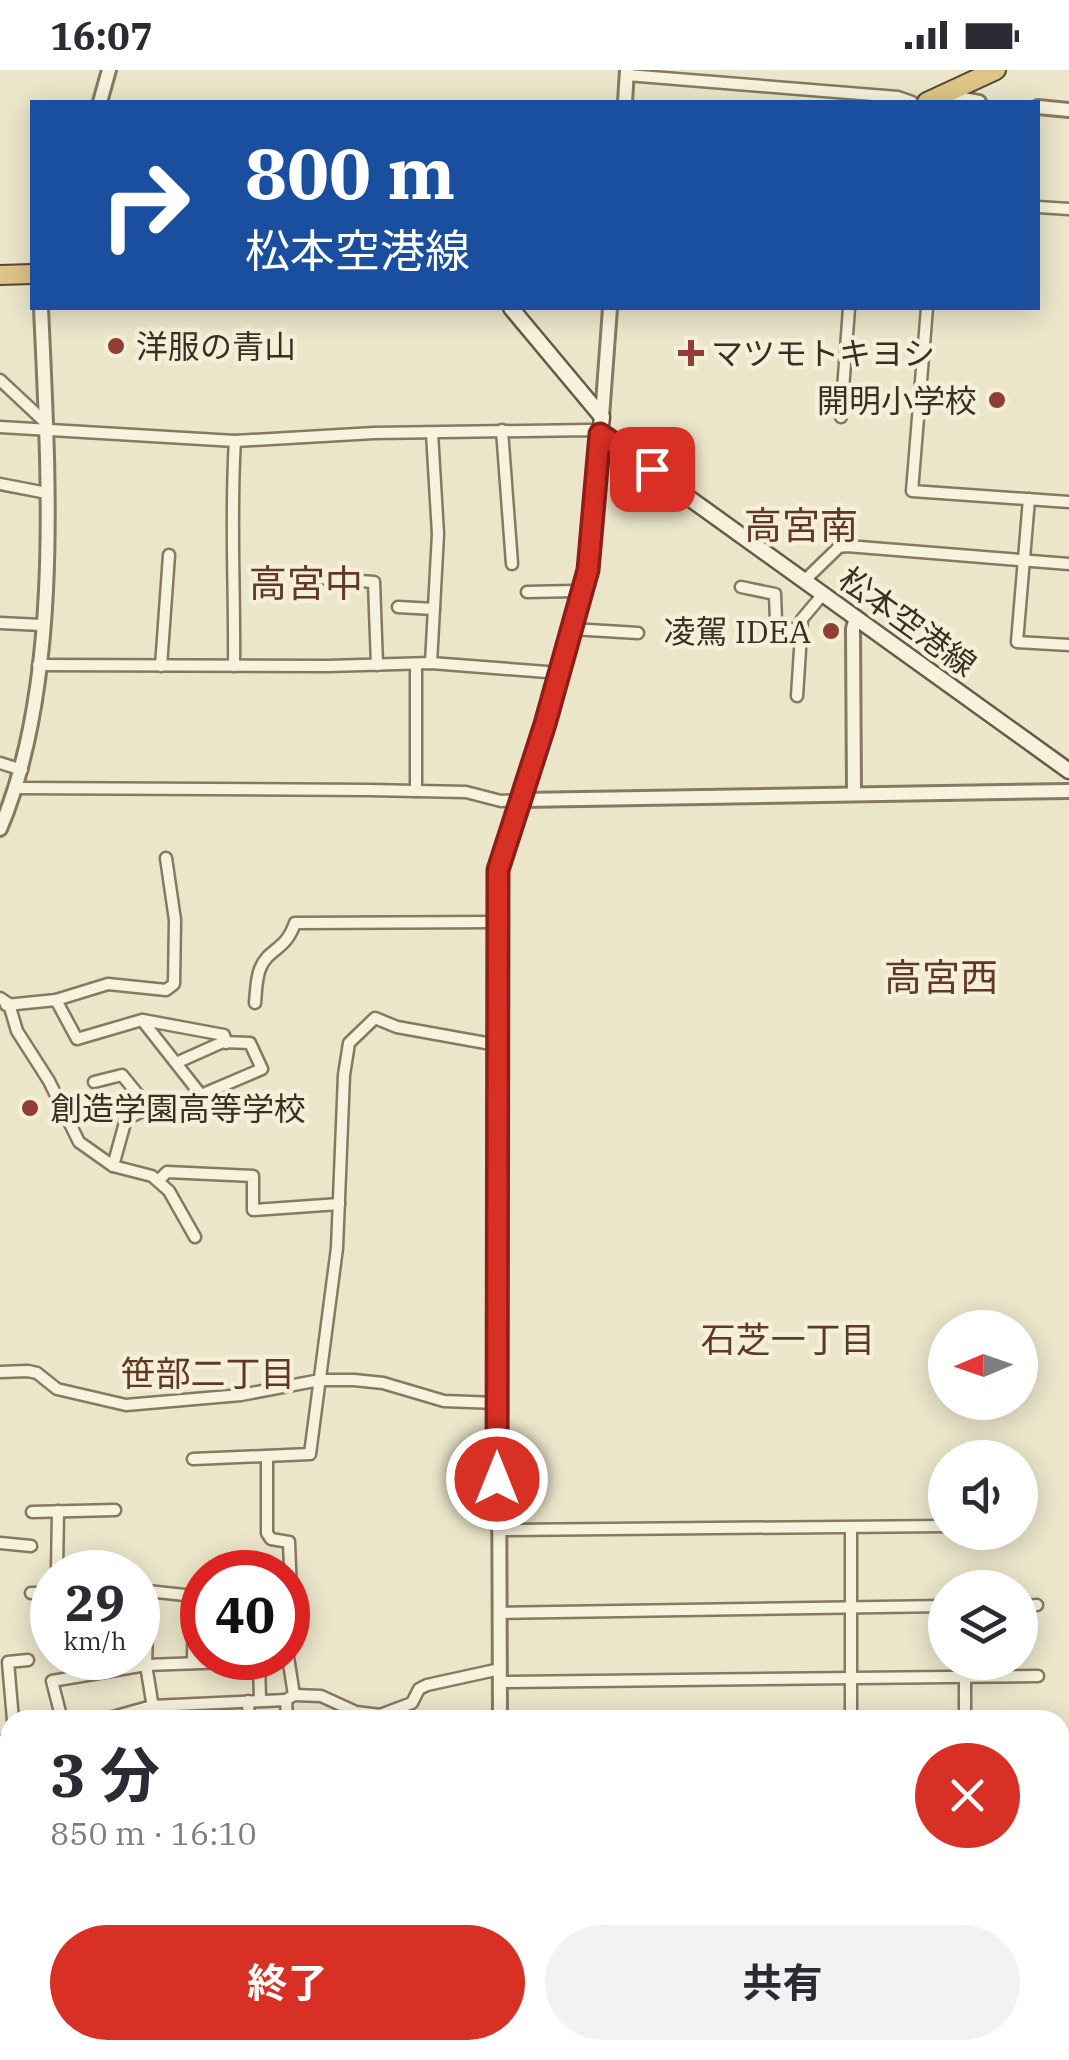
<!DOCTYPE html>
<html lang="ja">
<head>
<meta charset="utf-8">
<style>
	:root { --surface:#fff; --page:#f2f2f3; --text:#2b2b33; --muted:#7c7c81; --accent:#d93025 }
	body { margin:0; font-family:"IBM Plex Serif","Noto Sans JP",serif; background:var(--page); color:var(--text); height:100vh; display:flex; flex-direction:column; font-size:38px; white-space:nowrap }
	* { box-sizing:border-box; margin:0 }
	p { font-size:32px; color:var(--muted) }
	.icon { flex:none; width:55px; height:55px; fill:none; stroke:currentColor; stroke-width:2; stroke-linecap:round; stroke-linejoin:round }
	.map { position:relative; flex:1; overflow:hidden }
	.sheet { position:absolute; left:0px; top:1640px; width:1070px; height:350px; display:flex; flex-direction:column; background:var(--surface); border-radius:30px 30px 0 0; box-shadow:0 5px 25px #0003 }
	.sheet>* { flex:none }
	.hud { position:absolute; left:30px; top:30px; width:1010px; height:210px; border-radius:0px; box-shadow:0 5px 25px #0003; background:#1a4fa0; color:#fff; overflow:hidden }
	.needle { width:65px; rotate:268deg }
	.fabs { position:absolute; left:928px; top:1240px; display:grid; gap:20px }
	.fabs a { display:grid; place-items:center; width:110px; height:110px; border-radius:50%; background:var(--surface); box-shadow:0 5px 25px #0003; font-size:50px }
	.speed { position:absolute; left:30px; top:1480px; display:flex; gap:20px; font-size:50px; font-weight:700; text-align:center }
	.speed>* { display:grid; place-content:center; width:130px; height:130px; border-radius:50%; background:var(--surface); box-shadow:0 5px 25px #0003; line-height:1 }
	.speed small { font-size:25px; font-weight:400 }
	.speed .limit { border:15px solid #d22; background:#fff; color:#111 }
	.pin { position:absolute; display:grid; place-items:center; width:85px; height:85px; color:#fff; margin:-42px; border-radius:20px; box-shadow:0 5px 15px #0006 }
	.me { position:absolute; width:110px; margin:-55px; rotate:0deg; stroke-linejoin:round; filter:drop-shadow(0 0 8px #0008) }
	.turn { display:flex; align-items:center; gap:35px; height:210px; padding:0 50px; font-size:45px }
	.turn .icon { width:130px; height:130px; stroke-width:2.5 }
	.turn b { display:block; font-size:70px; line-height:85px }
	.round { display:grid; place-items:center; flex:none; width:105px; height:105px; border-radius:52px; background:var(--page) }
	.headline { display:flex; align-items:center; justify-content:space-between; height:170px; padding:0 50px }
	h1 { font-size:60px; font-weight:700; line-height:75px }
	.cta { display:flex; gap:20px; margin-top:auto; padding:20px 50px }
	.cta a { flex:1; height:115px; border-radius:60px; background:var(--accent); color:#fff; font-size:40px; font-weight:700; line-height:115px; text-align:center }
	.cta a+a { background:var(--page); color:var(--text) }
	.status { display:flex; justify-content:space-between; align-items:center; height:70px; padding:0 50px; background:var(--surface); direction:ltr }
	.status svg { height:28px; fill:currentColor }
	.map>svg:first-child { display:block }
</style>
</head>
<body>
<div class="status"><b>16:07</b><svg viewBox="0 0 49 12"><path d="M0 12V9h3v3zM5 12V6h3v6zM10 12V3h3v9zM15 12V0h3v12zM26 1h20v11H26zM47 4h2v5h-2z"/></svg></div>
<div class="map">
<svg width="1069" height="1990" viewBox="0 0 1069 1990">
	<rect width="100%" height="100%" fill="#ebe5ca"/>
	<g fill="none" stroke-linecap="round" stroke-linejoin="round">
		<g stroke="#877960" stroke-width="15">
			<g id="minor">
				<polyline points="627,5 898,27 912,32"/>
				<polyline points="1038,137 1069,139"/>
				<polyline points="927,238 912,421 1069,432"/>
				<polyline points="0,310 46,353"/>
				<polyline points="841,347 849,238"/>
				<polyline points="0,357 235,371 374,363 590,360 600,364"/>
				<polyline points="502,360 512,494"/>
				<polyline points="0,414 47,423"/>
				<polyline points="1029,429 1017,572 1069,575"/>
				<polyline points="319,508 374,512 377,595"/>
				<polyline points="805,510 839,477 847,476 1069,494"/>
				<polyline points="741,517 775,524 776,551 792,560 801,559"/>
				<polyline points="527,522 574,521"/>
				<polyline points="398,537 434,539"/>
				<polyline points="0,553 42,555"/>
				<polyline points="572,559 638,563"/>
				<polyline points="431,593 438,464 432,363"/>
				<polyline points="416,594 416,721"/>
				<polyline points="38,595 328,596 431,593 560,603"/>
				<polyline points="161,596 169,485"/>
				<path d="M234,596c1,-76 -4,-150 1,-225"/>
				<polyline points="797,626 802,549 824,523"/>
				<polyline points="0,693 22,700"/>
				<polyline points="17,718 369,720 466,722 501,731 521,730"/>
				<polyline points="0,928 9,934 17,961 49,1011 79,1072 113,1096 152,1106 169,1121 195,1167"/>
				<polyline points="56,930 77,969 142,950 201,1025 262,999 250,973 223,972 176,993"/>
				<path d="M255,933c1,-11 1,-24 5,-34 8,-21 25,-17 35,-46l201,-1"/>
				<polyline points="6,935 56,930 108,914 166,920 174,914 175,850 166,788"/>
				<polyline points="143,950 224,965 226,973"/>
				<polyline points="94,1012 122,1005 149,1038 126,1049 113,1096"/>
				<polyline points="158,1111 167,1102 253,1106 253,1140 339,1134"/>
				<polyline points="0,1302 28,1301 37,1303 57,1319 126,1335 241,1325 320,1310 354,1310 383,1313 444,1331 497,1333"/>
				<polyline points="267,1386 267,1463 271,1469 289,1472 291,1522 288,1546"/>
				<polyline points="193,1389 310,1384 337,1178 344,1005 349,973 375,948 397,957 497,975"/>
				<polyline points="32,1442 115,1440"/>
				<polyline points="851,1458 851,1650"/>
				<polyline points="498,1460 945,1456"/>
				<polyline points="0,1473 31,1476"/>
				<polyline points="57,1502 58,1441"/>
				<polyline points="138,1520 194,1526 193,1593"/>
				<polyline points="148,1522 146,1595 155,1650"/>
				<polyline points="31,1523 52,1523"/>
				<polyline points="1020,1536 1037,1535"/>
				<polyline points="499,1543 945,1536"/>
				<polyline points="965,1592 965,1650"/>
				<polyline points="500,1612 1038,1606"/>
				<polyline points="294,1625 321,1626 356,1642 380,1645 412,1633 419,1619 427,1615 500,1599"/>
				<polyline points="248,1631 249,1650"/>
				<polyline points="13,1650 8,1592 28,1590"/>
				<polyline points="62,1650 52,1611 146,1595 259,1591 260,1630"/>
				<polyline points="102,1650 152,1636 286,1630"/>
				<polyline points="287,1650 286,1630 294,1625 288,1587"/>
				<polyline points="0,1671 10,1670"/>
				<polyline points="1060,1962 1069,1962"/>
				<polyline points="32,1980 33,1990"/>
				<polyline points="77,1980 78,1990"/>
				<polyline points="128,1980 129,1990"/>
				<polyline points="267,1980 267,1990"/>
				<polyline points="281,1980 330,1985 375,1980"/>
				<polyline points="404,1980 404,1990"/>
				<polyline points="852,1980 852,1990"/>
				<polyline points="967,1980 967,1990"/>
			</g>
		</g>
		<g stroke="#877960" stroke-width="18">
			<g id="tertiary">
				<polyline points="949,23 957,28 979,32"/>
				<polyline points="100,32 109,0"/>
				<polyline points="625,32 627,0"/>
				<polyline points="1038,37 1069,40"/>
				<polyline points="602,347 610,238"/>
				<polyline points="854,724 853,559 856,547"/>
				<polyline points="521,730 1069,721"/>
				<path d="M0,759c63,-148 48,-362 41,-521"/>
				<polyline points="500,1650 497,818 498,800 545,654 588,500 600,364"/>
				<polyline points="0,1901 10,1901"/>
				<polyline points="500,1980 500,1990"/>
			</g>
		</g>
		<g stroke="#695a43" stroke-width="19">
			<polyline id="secondary" points="511,238 602,347 600,364 1069,701"/>
		</g>
		<g stroke="#554734" stroke-width="22">
			<g id="trunk">
				<polyline points="927,32 996,0"/>
				<polyline points="0,205 32,204"/>
			</g>
		</g>
		<use href="#minor" stroke="#f7f2dd" stroke-width="10"/>
		<use href="#tertiary" stroke="#f7f2dd" stroke-width="12"/>
		<use href="#secondary" stroke="#f7f2dd" stroke-width="14"/>
		<use href="#trunk" stroke="#dec486" stroke-width="18"/>
	</g>
	<g fill="none" stroke-linecap="round" stroke-linejoin="round">
		<g stroke="#8d1f18" stroke-width="25">
			<polyline id="route" points="497,1409 498,800 545,654 588,500 600,364 652,399"/>
		</g>
		<use href="#route" stroke="#d93025" stroke-width="18"/>
	</g>
	<g fill="#913e35" stroke="#f3efd9" stroke-width="4">
		<circle cx="116" cy="276" r="10"/>
		<path d="M686 268h10v10h10v10h-10v10h-10v-10h-10v-10h10z"/>
		<circle cx="997" cy="330" r="10"/>
		<circle cx="831" cy="561" r="10"/>
		<circle cx="30" cy="1038" r="10"/>
	</g>
	<g text-anchor="middle" dominant-baseline="central" stroke-width="9" stroke-linejoin="round" paint-order="stroke">
		<g font-size="32" fill="#393022" stroke="#f3efd9" text-anchor="start">
			<text x="136" y="276">洋服の青山</text>
			<text x="711" y="283">マツモトキヨシ</text>
			<text x="977" y="330" text-anchor="end">開明小学校</text>
			<text x="811" y="561" text-anchor="end">凌駕 IDEA</text>
			<text x="50" y="1038">創造学園高等学校</text>
		</g>
		<g font-size="32" fill="#393022" stroke="#f3efd9">
			<text transform="translate(908 551) rotate(36)">松本空港線</text>
		</g>
		<g font-size="35" fill="#623825" stroke="#f3efd9">
			<text x="788" y="1269">石芝一丁目</text>
			<text x="208" y="1303">笹部二丁目</text>
		</g>
		<g font-size="38" fill="#623825" stroke="#f3efd9">
			<text x="801" y="454">高宮南</text>
			<text x="306" y="512">高宮中</text>
			<text x="941" y="906">高宮西</text>
		</g>
	</g>
</svg>
<div class="fabs">
<a><svg class="needle" viewBox="-14 -14 28 28"><path d="M0-13l5 13h-10z" fill="#e53935"/><path d="M0 13l5-13h-10z" fill="#7c7c81"/></svg></a>
<a><svg class="icon" aria-label="sound" viewBox="0 0 24 24"><path d="M4 9h4l5-4v14l-5-4H4zM17 9q2 3 0 6"/></svg></a>
<a><svg class="icon" aria-label="layers" viewBox="0 0 24 24"><path d="M12 4l9 5-9 5-9-5zM3 14l9 5 9-5"/></svg></a>
</div>
<div class="speed"><div>29<small>km/h</small></div><div class="limit">40</div></div>
<div class="pin" style="left:652px;top:399px;background:#d93025"><svg class="icon" aria-label="arrive" viewBox="0 0 24 24"><path d="M6 21V4h12l-3 4 3 4H6"/></svg></div>
<svg class="me" style="left:497px;top:1409px" viewBox="-20 -20 40 40"><circle r="17" fill="#d93025" stroke="#fff" stroke-width="3"/><path d="M0-11L8 9 0 5-8 9z" fill="#fff"/></svg>
<div class="hud">
<div class="turn"><svg class="icon" aria-label="right" viewBox="0 0 24 24"><path d="M7 20v-9h11M14 6l5 5-5 5"/></svg><div><b>800 m</b>松本空港線</div></div>
</div>
<section class="sheet">
<div class="headline"><div><h1>3 分</h1><p>850 m · 16:10</p></div><a class="round" style="background:#d93025;color:#fff"><svg class="icon" aria-label="close" viewBox="0 0 24 24"><path d="M6 6l12 12M18 6L6 18"/></svg></a></div>
<div class="cta"><a>終了</a><a>共有</a></div>
</section>
</div>
</body>
</html>
